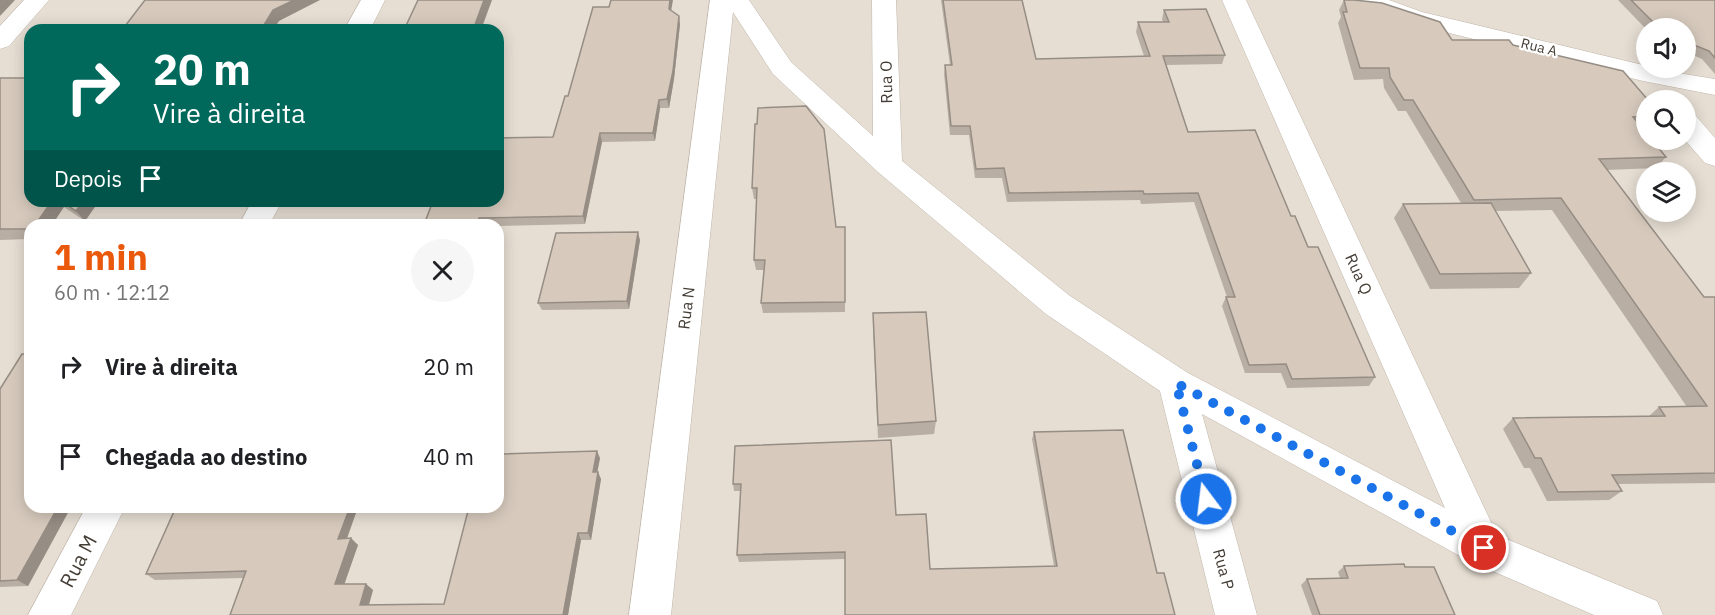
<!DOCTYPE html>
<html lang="pt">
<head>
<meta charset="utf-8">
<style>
	:root { --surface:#fff; --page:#f6f6f6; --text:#202124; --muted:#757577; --accent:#ea580c }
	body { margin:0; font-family:"IBM Plex Sans",sans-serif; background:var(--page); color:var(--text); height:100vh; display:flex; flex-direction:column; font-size:22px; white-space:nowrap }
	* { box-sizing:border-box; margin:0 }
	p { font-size:20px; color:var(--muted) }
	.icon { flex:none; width:33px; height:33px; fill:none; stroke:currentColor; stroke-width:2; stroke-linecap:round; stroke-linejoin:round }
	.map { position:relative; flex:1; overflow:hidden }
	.drawer { position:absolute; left:24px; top:219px; width:480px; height:294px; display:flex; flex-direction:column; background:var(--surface); border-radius:18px; box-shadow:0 3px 15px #0003 }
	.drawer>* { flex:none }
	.top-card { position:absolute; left:24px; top:24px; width:480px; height:183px; border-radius:18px; box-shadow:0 3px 15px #0003; background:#00695c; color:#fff; overflow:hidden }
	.controls { position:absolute; left:1636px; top:18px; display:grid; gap:12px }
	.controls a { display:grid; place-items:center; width:60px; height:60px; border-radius:50%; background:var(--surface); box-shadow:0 3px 15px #0003; font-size:30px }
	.pin { position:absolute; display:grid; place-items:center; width:51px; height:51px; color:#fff; margin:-26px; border:3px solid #fff; border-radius:50%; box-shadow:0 2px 6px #0007 }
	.me { position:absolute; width:66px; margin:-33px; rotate:345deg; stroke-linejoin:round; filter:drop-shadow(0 0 4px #0008) }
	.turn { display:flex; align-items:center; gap:21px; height:126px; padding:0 30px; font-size:27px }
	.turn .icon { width:78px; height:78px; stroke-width:2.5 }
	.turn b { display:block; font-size:42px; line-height:51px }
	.then { display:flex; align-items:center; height:57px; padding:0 30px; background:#0003; gap:12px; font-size:22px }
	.round { display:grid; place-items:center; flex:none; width:63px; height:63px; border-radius:32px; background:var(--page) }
	.head { display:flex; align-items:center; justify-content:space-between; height:102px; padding:0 30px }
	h1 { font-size:36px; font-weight:700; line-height:45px; color:var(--accent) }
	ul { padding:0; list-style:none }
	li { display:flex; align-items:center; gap:18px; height:90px; padding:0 30px }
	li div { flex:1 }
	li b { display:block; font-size:22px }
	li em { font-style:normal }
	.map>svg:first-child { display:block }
</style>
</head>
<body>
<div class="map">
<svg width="1715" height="615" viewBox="0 0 1715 615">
	<rect width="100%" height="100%" fill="#f2ede5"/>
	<path fill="#e6ded3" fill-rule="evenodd" d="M0,0h1715v615h-1715zM1647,28h39v40h-39zM30,30h468v171h-468zM1647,100h39v40h-39zM1647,172h39v40h-39zM30,225h468v282h-468z"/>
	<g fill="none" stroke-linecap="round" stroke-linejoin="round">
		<g stroke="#c0b6ab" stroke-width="1">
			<g id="street">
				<polygon points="24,0 49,0 9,46 0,49 0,26"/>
				<polygon points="361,0 385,0 370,30 344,30"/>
				<polygon points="710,0 749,0 791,62 873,136 872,0 896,0 902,161 1070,296 1188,373 1445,508 1222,0 1246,0 1497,535 1657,601 1663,615 1594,615 1469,561 1202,414 1257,615 1215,615 1160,391 1046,314 878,172 773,74 733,12 671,615 629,615"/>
				<polygon points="1354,0 1389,0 1422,12 1647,66 1647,68 1715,79 1715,95 1643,81 1405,22 1357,5"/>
				<polygon points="1686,113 1696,116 1715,138 1715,166 1705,163 1685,140"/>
				<polygon points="252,201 282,201 269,225 239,225"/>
				<polygon points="86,507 125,507 71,615 28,615"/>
			</g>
		</g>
		<use href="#street" fill="#fff" fill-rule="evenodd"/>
	</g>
	<g fill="#b9aea3">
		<polygon points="941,0 1022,0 1036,59 1144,56 1136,32 1138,22 1163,22 1162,19 1164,10 1225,55 1222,64 1166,65 1188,132 1291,216 1308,247 1375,377 1369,386 1287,388 1281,373 1245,373 1222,306 1226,297 1227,297 1194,202 1141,204 1140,200 1007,202 1002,178 975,178 969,135 950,135 944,74 945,65 950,65"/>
		<polygon points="1344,0 1354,0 1452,40 1513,45 1647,100 1647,128 1642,128 1666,157 1656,168 1607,170 1704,297 1715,297 1715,483 1618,484 1622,491 1609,500 1547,501 1530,468 1524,468 1503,429 1513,418 1649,416 1659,407 1687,407 1552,210 1495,211 1531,273 1519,288 1430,289 1394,218 1403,204 1461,203 1406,111 1398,111 1384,88 1383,79 1354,80 1338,23 1341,17 1339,10"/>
		<polygon points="1618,0 1715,0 1715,74 1702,59 1686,52 1686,28 1647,28 1647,30"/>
		<polygon points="671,11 680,24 674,79 669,108 660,108 655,141 602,142 585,224 498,226 345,225 425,222 553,137 568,96"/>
		<polygon points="0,78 30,201 99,201 85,221 64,207 30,225 30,239 0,240"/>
		<polygon points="755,124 836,227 845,227 845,312 763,313 761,303 764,270 756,270 754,260 757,199 754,199 752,188"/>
		<polygon points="640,240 629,309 542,310 538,303"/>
		<polygon points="873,313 936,421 934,434 878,438 873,327"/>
		<polygon points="0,389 30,507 71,507 28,586 0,587"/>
		<polygon points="1034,432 1157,573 1175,615 845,559 739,562 737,555 741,491 734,491 733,484 735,446 896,515 930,569 1054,566 1032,439"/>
		<polygon points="600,458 597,472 601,479 591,540 581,540 568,615 230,615 243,578 155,580 146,574 176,507 358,507 347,539 358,545 344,584 366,584 373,590 369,605 444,604"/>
		<polygon points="1344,566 1405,567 1455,615 1312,615 1301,585 1307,579 1340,578 1338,572"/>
	</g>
	<g fill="#968d84">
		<polygon points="0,0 15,0 0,16"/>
		<polygon points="294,0 320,0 279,21 273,30 261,30 273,10"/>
		<polygon points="484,0 492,0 481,30 473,30"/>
		<polygon points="670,0 673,0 670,17 669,9"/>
		<polygon points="679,16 680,24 674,79 669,108 667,99"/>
		<polygon points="659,100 660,108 655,141 653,133"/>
		<polygon points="600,133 602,142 585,224 583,216"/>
		<polygon points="52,201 59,201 64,207 52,225 35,225"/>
		<polygon points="83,201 99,201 85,221 76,211"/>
		<polygon points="479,218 482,225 476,225"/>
		<polygon points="638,232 640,240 629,309 627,301"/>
		<polygon points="597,451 600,458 596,479 593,472"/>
		<polygon points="598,472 601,479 591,540 588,533"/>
		<polygon points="58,507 71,507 28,586 17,580"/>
		<polygon points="350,507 358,507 344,546 338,539"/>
		<polygon points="578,533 581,540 568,615 563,615"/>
		<polygon points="351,538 358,545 342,591 335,584"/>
		<polygon points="366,584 373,590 367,611 360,605"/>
	</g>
	<g fill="#d7cabd" stroke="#968d84" stroke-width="1.5">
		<polygon points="145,0 294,0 273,10 261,30 122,30"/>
		<polygon points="418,0 484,0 473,30 404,30"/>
		<polygon points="611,0 670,0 669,9 679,16 673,71 667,99 659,100 653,133 600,133 583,216 479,218 476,225 345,225 346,224 425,222 433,201 498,201 498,138 553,137 565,96 568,96 593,7 609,7"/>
		<polygon points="943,0 1022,0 1036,59 1150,56 1138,22 1169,22 1164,10 1206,9 1225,55 1163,56 1188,132 1255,130 1291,216 1295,216 1308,247 1318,247 1375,377 1292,379 1286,364 1249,365 1226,297 1235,297 1198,193 1144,194 1143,191 1009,193 1004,168 976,169 970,126 951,126 945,65 952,65"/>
		<polygon points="1344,0 1354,0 1382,3 1440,22 1452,40 1509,40 1513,45 1623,71 1648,100 1647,100 1647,116 1633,117 1647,134 1647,140 1652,140 1666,157 1599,159 1704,297 1715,297 1715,473 1612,475 1622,491 1558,492 1541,458 1535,458 1513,418 1665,416 1659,407 1707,406 1561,198 1474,200 1413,100 1404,100 1390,77 1389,68 1360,68 1343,12 1347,12"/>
		<polygon points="1631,0 1715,0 1715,58 1709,51 1686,42 1686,28 1659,28"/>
		<polygon points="0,78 30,78 30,201 52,201 35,225 30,225 30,229 0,229"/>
		<polygon points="806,106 824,129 836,227 845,227 845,302 761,303 765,260 754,260 757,188 752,188 755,124 757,124 758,108"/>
		<polygon points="61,201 83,201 76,211"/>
		<polygon points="1491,203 1531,273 1440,274 1403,204"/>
		<polygon points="638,232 627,301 538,303 556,233"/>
		<polygon points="926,312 936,421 878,425 873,313"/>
		<polygon points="22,354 30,354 30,507 58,507 17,580 0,581 0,389"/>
		<polygon points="1123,430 1157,573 1164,573 1175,615 845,615 845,552 737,555 741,484 733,484 735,446 891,440 896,515 926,514 930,569 1057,566 1034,432"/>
		<polygon points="597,451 593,472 598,472 588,533 578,533 563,615 230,615 246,571 146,574 176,507 350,507 338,539 351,538 335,584 366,584 360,605 444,604 469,507 498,507 498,454"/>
		<polygon points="1404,564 1405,567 1434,567 1455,615 1320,615 1307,579 1348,578 1344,566"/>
	</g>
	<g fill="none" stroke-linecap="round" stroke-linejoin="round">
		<polyline stroke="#1a73e8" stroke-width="10" stroke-dasharray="0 18" points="1206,499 1176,383 1484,548"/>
	</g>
	<g text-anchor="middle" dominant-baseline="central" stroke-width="4.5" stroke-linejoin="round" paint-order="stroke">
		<g font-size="14" fill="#443d35" stroke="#fff">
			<text transform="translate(1539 47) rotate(14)">Rua A</text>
		</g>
		<g font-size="16" fill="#443d35" stroke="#fff">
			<text transform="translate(886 82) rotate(-91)">Rua O</text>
			<text transform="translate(1359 274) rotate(66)">Rua Q</text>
			<text transform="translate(686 308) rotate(-83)">Rua N</text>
			<text transform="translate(1224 569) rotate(75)">Rua P</text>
		</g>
		<g font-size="20" fill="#443d35" stroke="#fff">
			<text transform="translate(78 561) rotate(-62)">Rua M</text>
		</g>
	</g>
</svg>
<div class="controls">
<a><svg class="icon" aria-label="sound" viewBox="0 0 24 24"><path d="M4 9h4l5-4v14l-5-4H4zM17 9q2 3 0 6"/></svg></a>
<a><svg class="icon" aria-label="search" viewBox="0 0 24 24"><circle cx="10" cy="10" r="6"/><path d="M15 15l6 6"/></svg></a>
<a><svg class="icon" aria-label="layers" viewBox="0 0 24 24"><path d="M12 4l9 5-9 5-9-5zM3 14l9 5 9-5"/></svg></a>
</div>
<div class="pin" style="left:1484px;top:548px;background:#d93025"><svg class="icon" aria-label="arrive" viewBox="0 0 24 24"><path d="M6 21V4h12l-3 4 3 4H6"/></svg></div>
<svg class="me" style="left:1206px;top:499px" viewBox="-20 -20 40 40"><circle r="17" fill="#1a73e8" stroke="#fff" stroke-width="3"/><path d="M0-11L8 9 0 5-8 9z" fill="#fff"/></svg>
<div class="top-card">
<div class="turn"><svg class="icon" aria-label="right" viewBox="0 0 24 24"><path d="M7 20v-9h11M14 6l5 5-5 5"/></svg><div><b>20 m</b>Vire à direita</div></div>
<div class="then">Depois<svg class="icon" aria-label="arrive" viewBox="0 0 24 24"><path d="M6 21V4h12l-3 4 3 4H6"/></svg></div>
</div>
<section class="drawer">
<div class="head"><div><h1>1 min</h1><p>60 m · 12:12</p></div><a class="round"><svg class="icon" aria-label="close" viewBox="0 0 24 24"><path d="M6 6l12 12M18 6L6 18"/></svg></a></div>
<ul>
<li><svg class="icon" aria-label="right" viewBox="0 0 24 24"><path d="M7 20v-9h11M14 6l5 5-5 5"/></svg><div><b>Vire à direita</b></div><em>20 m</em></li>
<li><svg class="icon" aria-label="arrive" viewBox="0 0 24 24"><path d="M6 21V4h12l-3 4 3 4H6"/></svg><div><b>Chegada ao destino</b></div><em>40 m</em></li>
</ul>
</section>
</div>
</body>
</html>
